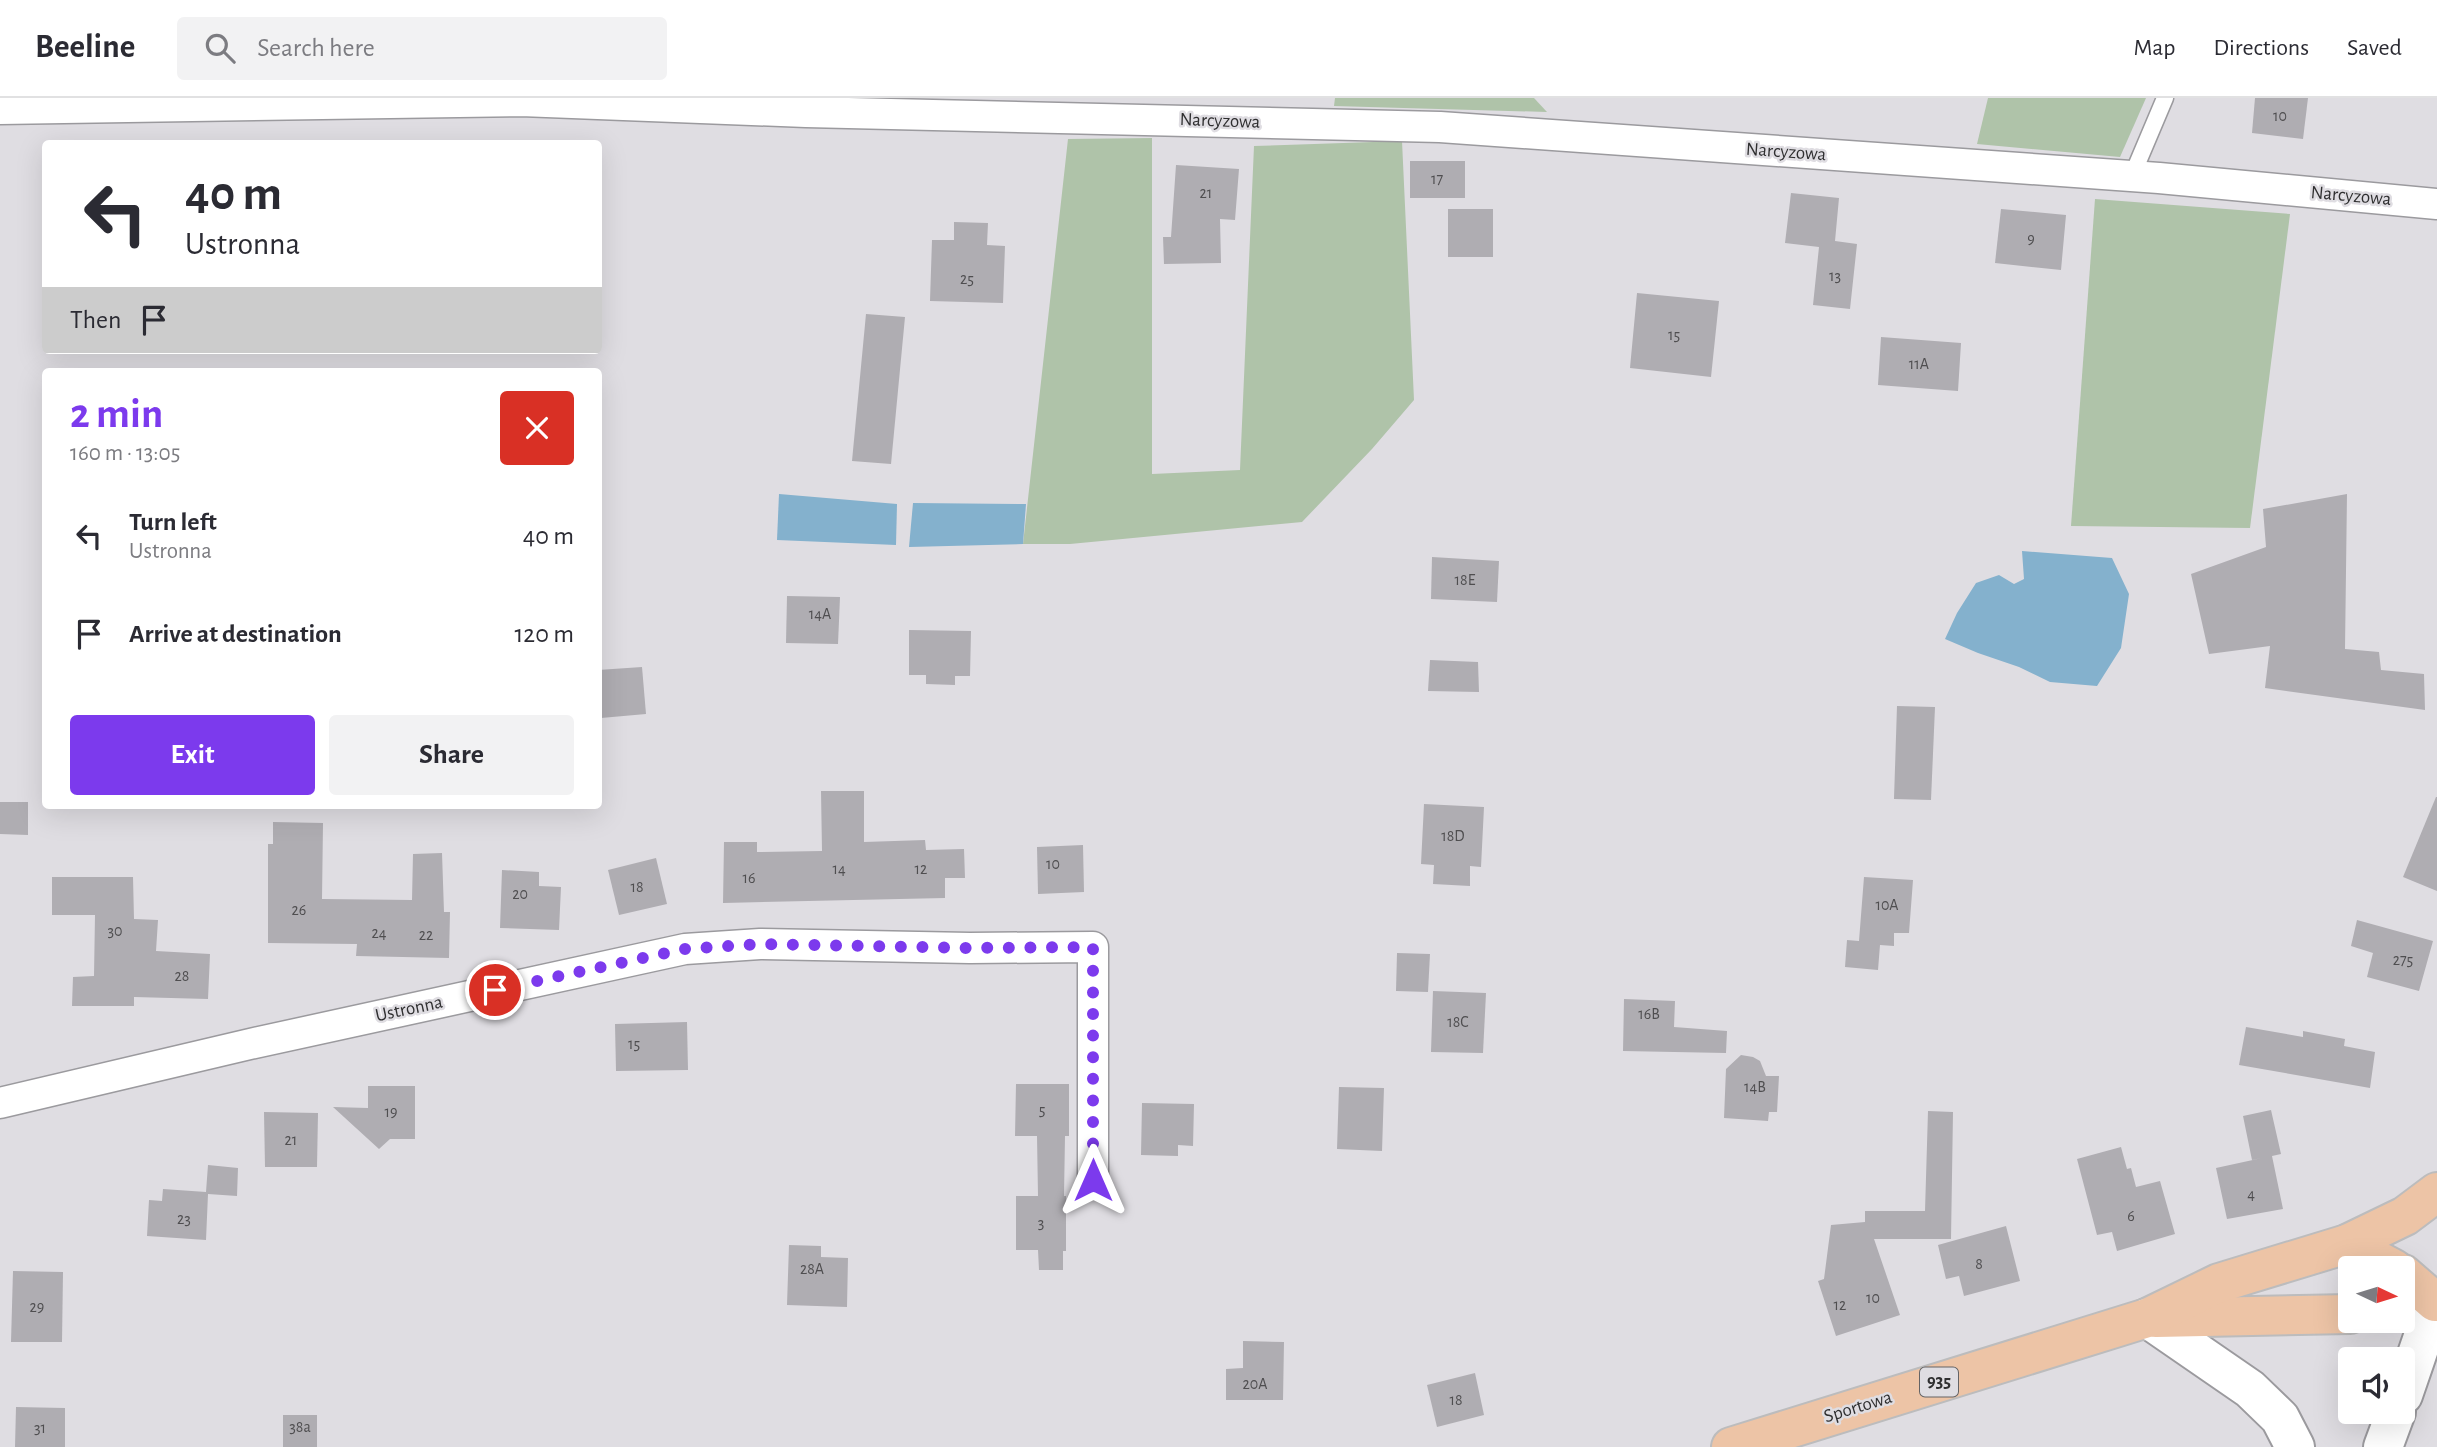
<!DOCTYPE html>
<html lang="en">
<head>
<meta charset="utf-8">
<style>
	:root { --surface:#fff; --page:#f2f2f3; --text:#2b2b33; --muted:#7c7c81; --line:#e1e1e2; --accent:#7c3aed }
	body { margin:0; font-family:"Alegreya Sans",sans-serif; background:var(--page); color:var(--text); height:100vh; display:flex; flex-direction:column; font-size:26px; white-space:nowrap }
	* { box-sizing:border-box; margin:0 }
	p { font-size:23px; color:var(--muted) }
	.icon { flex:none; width:38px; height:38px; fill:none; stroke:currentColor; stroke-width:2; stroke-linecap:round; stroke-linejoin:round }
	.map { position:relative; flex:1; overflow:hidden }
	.drawer { position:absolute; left:42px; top:270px; width:560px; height:441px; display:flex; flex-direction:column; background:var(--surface); border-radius:7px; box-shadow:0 7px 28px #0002 }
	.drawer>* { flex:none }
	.guide { position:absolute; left:42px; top:42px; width:560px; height:214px; border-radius:7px; box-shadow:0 7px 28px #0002; background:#fff; color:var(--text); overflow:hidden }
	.needle { width:46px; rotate:94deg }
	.controls { position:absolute; left:2338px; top:1158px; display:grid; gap:14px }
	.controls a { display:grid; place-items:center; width:77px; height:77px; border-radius:7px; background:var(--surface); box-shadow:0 7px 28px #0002; font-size:35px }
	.pin { position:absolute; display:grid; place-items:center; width:60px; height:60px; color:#fff; margin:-30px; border:4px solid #fff; border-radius:50%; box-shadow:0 2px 7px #0007 }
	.me { position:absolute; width:77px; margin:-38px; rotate:0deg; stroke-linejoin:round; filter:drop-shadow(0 0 5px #0008) }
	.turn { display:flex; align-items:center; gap:24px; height:147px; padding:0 28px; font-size:32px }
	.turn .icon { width:91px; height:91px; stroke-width:2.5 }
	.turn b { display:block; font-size:49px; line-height:60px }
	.then { display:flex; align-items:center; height:66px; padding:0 28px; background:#0003; gap:14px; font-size:26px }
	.round { display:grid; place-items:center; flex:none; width:74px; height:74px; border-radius:7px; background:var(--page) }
	.summary { display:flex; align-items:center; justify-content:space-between; height:119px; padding:0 28px }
	h1 { font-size:42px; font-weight:600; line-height:52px; color:var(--accent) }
	.primary-button { display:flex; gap:14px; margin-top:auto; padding:14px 28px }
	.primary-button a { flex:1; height:80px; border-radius:7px; background:var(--accent); color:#fff; font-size:28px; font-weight:600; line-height:80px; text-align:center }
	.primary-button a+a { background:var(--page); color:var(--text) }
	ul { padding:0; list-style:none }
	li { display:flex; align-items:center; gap:21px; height:98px; padding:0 28px }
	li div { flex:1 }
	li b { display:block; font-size:26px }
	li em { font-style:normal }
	header { display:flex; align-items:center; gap:42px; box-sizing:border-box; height:98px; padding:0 35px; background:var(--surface); border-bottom:2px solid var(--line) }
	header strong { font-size:33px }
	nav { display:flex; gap:38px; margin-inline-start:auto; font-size:24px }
	.search { width:490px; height:63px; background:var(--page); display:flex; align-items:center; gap:18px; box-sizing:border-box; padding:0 24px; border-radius:7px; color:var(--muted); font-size:26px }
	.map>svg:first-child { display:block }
</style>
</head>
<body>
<header>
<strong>Beeline</strong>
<div class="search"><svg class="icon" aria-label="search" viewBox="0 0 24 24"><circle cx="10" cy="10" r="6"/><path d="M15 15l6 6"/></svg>Search here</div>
<nav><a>Map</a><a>Directions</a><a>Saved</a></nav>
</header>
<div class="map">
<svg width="2437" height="1349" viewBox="0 0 2437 1349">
	<rect width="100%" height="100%" fill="#dfdde2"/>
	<g fill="#afc3a9">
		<polygon points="1335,0 1534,0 1547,14 1334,8"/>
		<polygon points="1988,0 2146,0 2120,59 1977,46"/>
		<polygon points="1152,40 1152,376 1240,372 1254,48 1402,43 1414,302 1372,351 1302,424 1070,446 1023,446 1068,41"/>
		<polygon points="2095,101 2290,116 2250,430 2071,428"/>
	</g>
	<g fill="#84b1cd">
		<polygon points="779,396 897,406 896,447 777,442"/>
		<polygon points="913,405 1026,406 1023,446 909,449"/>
		<polygon points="2022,453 2112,460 2129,496 2121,550 2097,588 2050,584 2019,569 1978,555 1945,541 1957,515 1976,485 1999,477 2014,486 2024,481"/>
	</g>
	<g fill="#afadb2">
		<polygon points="2255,0 2308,0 2303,41 2252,35"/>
		<rect x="1410" y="63" width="55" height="37"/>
		<polygon points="1176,67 1239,71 1235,122 1220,121 1221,165 1164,166 1163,139 1171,139"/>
		<polygon points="1791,95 1839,100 1835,143 1857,146 1850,211 1813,207 1819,149 1785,145"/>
		<rect x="1448" y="111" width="45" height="48"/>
		<polygon points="2001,111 2066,117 2061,172 1995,165"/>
		<polygon points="954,124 988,125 987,147 1005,148 1003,205 930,203 932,142 954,142"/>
		<polygon points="1637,195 1719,203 1711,279 1630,270"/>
		<polygon points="866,216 905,219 891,366 852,363"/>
		<polygon points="1881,239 1961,245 1958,293 1878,287"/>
		<polygon points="2347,396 2345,551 2379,554 2381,572 2424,576 2425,612 2265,590 2270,548 2209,556 2191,476 2266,449 2263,411"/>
		<polygon points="1432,459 1499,463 1497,504 1431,501"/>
		<polygon points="787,498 840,499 838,546 786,545"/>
		<polygon points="909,532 971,533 970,578 955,578 955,587 926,586 926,577 909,577"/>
		<polygon points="1430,562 1478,564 1479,594 1428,593"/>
		<polygon points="642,569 646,616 601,620 598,572"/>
		<polygon points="1897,608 1935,609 1931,702 1894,701"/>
		<polygon points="821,693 864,693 864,744 925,742 926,752 964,751 965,780 945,780 945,800 723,805 724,744 757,744 757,754 822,753"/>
		<polygon points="2436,699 2437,699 2437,793 2403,779"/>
		<polygon points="0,704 28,704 28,737 0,736"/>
		<polygon points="1424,706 1484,709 1481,769 1470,768 1470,788 1433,786 1434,767 1421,766"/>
		<polygon points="273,724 323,725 322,801 412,802 413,756 442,755 444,814 450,814 449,860 356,858 357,846 268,845 268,746 273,746"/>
		<polygon points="1083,747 1084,794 1038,796 1037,749"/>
		<polygon points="656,760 667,806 619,817 608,772"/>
		<polygon points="502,772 539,774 539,788 561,789 559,832 500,830"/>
		<polygon points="52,779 133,779 134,821 158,822 156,853 210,856 208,901 134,899 134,908 72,908 73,879 94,878 95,817 52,817"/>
		<polygon points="1864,779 1913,782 1909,835 1894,835 1894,848 1880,847 1878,872 1845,869 1847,842 1859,843"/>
		<polygon points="2357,822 2433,843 2419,893 2367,879 2373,855 2351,848"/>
		<polygon points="1397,855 1430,856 1428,894 1396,893"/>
		<polygon points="1433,893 1486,895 1483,955 1431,954"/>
		<polygon points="1624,901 1675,903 1674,929 1727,933 1726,955 1623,953"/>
		<polygon points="687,924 688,972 616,973 615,926"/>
		<polygon points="2246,929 2303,939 2303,933 2345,941 2344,948 2375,954 2370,990 2239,967"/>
		<polygon points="1741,957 1753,959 1760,963 1766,978 1779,978 1777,1014 1769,1014 1768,1023 1724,1020 1726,971"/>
		<polygon points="1016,986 1069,986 1069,1038 1065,1038 1064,1098 1066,1098 1066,1153 1063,1153 1063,1172 1039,1172 1038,1152 1016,1152 1016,1098 1038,1098 1037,1038 1015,1038"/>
		<polygon points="368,988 415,988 415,1041 390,1041 379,1051 333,1009 368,1010"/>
		<polygon points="1339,989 1384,990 1382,1053 1337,1051"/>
		<polygon points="1142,1005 1194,1006 1193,1048 1178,1047 1178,1058 1141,1057"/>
		<polygon points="2271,1012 2281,1056 2272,1058 2283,1111 2227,1121 2216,1070 2262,1060 2252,1062 2243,1018"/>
		<polygon points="1928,1013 1953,1014 1951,1141 1874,1141 1900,1217 1836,1238 1818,1183 1824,1181 1831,1127 1865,1124 1865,1113 1925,1113"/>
		<polygon points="264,1014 318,1015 317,1069 265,1069"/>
		<polygon points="2121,1049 2127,1071 2131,1070 2136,1089 2160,1083 2175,1136 2117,1153 2112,1134 2097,1137 2077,1061"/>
		<polygon points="208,1067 238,1070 237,1098 208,1096 206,1142 147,1138 149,1102 162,1103 163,1091 206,1094"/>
		<polygon points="2006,1128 2020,1183 1964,1198 1959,1178 1946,1181 1938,1147"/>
		<polygon points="789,1147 821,1148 821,1159 848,1160 847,1209 787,1207"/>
		<polygon points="13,1173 63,1174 62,1244 11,1244"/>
		<polygon points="1243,1243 1284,1244 1283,1302 1226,1302 1226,1271 1243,1270"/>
		<polygon points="1475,1275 1484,1317 1437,1329 1427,1287"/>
		<polygon points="16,1309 65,1310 65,1349 15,1349"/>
		<rect x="283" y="1317" width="34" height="32"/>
	</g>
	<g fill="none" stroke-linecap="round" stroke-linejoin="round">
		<g stroke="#9b9a9e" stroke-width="19">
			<polyline id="lane" points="2132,78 2165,0"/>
		</g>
		<g stroke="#9b9a9e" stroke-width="33">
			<g id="street">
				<polyline points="0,11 521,3 806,14 1440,29 2159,80 2437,106"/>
				<polyline points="0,1005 250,946 685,851 760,846 970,850 1093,849 1093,1082"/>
			</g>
		</g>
		<g stroke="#9b9a9e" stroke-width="42">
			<g id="secondary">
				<polyline points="2147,1220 2250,1291 2280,1320 2295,1349"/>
				<polyline points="2403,1297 2435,1204"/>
				<polyline points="2383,1349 2396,1314"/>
			</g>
		</g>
		<g stroke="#bcbcbd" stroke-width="42">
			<g id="primary">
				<polyline points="2347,1146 2394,1171"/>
				<polyline points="2403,1176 2435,1204"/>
				<polyline points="2156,1220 2350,1216"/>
				<polyline points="1731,1349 2147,1220 2219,1185 2347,1146 2405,1118 2437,1094"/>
			</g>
		</g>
		<use href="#lane" stroke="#fff" stroke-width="16"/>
		<use href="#street" stroke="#fff" stroke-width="30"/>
		<use href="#secondary" stroke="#fff" stroke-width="38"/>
		<use href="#primary" stroke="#edc4a6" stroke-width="38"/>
	</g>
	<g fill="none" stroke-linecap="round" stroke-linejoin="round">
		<polyline stroke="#7c3aed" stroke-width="12" stroke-dasharray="0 21.6" points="495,892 685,851 760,846 970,850 1093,849 1093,1082"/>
	</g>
	<g text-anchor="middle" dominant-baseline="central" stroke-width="5" stroke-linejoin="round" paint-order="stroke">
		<g font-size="16" fill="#4f4e50">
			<text x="2280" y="18">10</text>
			<text x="1437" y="81">17</text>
			<text x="1206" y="95">21</text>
			<text x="2031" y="141">9</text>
			<text x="1835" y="178">13</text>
			<text x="967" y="181">25</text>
			<text x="1674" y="237">15</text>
			<text x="1919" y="266">11A</text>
			<text x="1465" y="482">18E</text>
			<text x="820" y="516">14A</text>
			<text x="1453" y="738">18D</text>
			<text x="1053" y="766">10</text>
			<text x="839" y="771">14</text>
			<text x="921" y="771">12</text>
			<text x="749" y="780">16</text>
			<text x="637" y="789">18</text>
			<text x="520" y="796">20</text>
			<text x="1887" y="807">10A</text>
			<text x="299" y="812">26</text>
			<text x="115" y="833">30</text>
			<text x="379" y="835">24</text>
			<text x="426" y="837">22</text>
			<text x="2403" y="862">275</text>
			<text x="182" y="878">28</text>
			<text x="1649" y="916">16B</text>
			<text x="1458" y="924">18C</text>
			<text x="634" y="946">15</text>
			<text x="1755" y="989">14B</text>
			<text x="1042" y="1012">5</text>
			<text x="391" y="1014">19</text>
			<text x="291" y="1042">21</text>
			<text x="2251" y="1096">4</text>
			<text x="2131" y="1118">6</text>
			<text x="184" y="1121">23</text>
			<text x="1041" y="1125">3</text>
			<text x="1979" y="1166">8</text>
			<text x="812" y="1171">28A</text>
			<text x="1873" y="1200">10</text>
			<text x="1840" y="1207">12</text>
			<text x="37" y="1209">29</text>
			<text x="1255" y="1286">20A</text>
			<text x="1456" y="1302">18</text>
			<text x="300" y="1329">38a</text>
			<text x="40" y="1330">31</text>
		</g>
		<rect fill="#dfdde2" stroke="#646365" stroke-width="2" x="1920" y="1269.5" width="38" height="29" rx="5"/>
		<g font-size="18" font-weight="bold" fill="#2f2f30">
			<text x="1939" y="1284">935</text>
		</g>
		<g font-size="19" fill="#2f2f30" stroke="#dfdde2">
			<text transform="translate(1220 23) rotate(2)">Narcyzowa</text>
			<text transform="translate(1786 54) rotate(4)">Narcyzowa</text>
			<text transform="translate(2351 98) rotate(5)">Narcyzowa</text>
			<text transform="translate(409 911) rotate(-12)">Ustronna</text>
			<text transform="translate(1858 1309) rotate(-17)">Sportowa</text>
		</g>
	</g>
</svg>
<div class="controls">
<a><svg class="needle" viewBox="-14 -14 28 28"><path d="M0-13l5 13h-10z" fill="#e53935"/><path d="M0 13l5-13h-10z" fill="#7c7c81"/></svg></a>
<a><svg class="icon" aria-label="sound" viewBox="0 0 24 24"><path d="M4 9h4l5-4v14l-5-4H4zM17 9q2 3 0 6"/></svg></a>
</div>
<div class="pin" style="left:495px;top:892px;background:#d93025"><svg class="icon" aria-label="arrive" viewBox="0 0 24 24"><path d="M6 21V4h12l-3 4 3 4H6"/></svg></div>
<svg class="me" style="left:1093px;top:1082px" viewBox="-20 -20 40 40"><path d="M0-17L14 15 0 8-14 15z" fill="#7c3aed" stroke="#fff" stroke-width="4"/></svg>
<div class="guide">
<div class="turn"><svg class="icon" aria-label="left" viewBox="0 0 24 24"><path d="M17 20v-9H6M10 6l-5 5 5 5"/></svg><div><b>40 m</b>Ustronna</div></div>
<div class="then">Then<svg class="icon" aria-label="arrive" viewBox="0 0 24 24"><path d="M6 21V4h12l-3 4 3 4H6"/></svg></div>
</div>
<section class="drawer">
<div class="summary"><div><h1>2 min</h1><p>160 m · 13:05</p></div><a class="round" style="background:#d93025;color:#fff"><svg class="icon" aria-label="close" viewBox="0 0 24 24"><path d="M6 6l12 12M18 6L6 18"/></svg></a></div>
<ul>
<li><svg class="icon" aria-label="left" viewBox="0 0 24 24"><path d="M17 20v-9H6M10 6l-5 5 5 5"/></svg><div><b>Turn left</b><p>Ustronna</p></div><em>40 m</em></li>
<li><svg class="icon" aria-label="arrive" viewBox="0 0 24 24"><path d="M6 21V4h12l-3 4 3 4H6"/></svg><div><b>Arrive at destination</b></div><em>120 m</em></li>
</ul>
<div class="primary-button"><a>Exit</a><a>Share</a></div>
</section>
</div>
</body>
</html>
